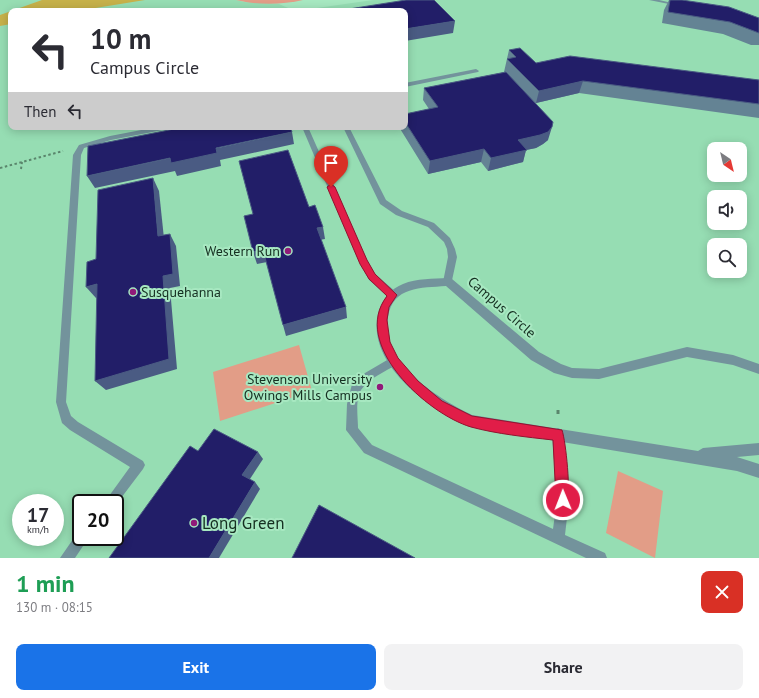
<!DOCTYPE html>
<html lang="en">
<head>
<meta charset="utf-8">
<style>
	:root { --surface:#fff; --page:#f2f2f3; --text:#2b2b33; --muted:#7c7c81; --accent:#1a73e8 }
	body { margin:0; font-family:"PT Sans",sans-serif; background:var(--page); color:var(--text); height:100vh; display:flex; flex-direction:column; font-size:15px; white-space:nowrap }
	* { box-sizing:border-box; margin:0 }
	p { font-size:13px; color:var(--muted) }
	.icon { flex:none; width:22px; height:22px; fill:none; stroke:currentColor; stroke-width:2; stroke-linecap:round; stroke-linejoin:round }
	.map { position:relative; height:558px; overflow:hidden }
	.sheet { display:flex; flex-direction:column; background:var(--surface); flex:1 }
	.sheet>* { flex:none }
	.banner { position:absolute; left:8px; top:8px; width:400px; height:122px; border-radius:8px; box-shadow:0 2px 10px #0003; background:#fff; color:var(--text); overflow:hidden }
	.needle { width:26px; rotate:145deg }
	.buttons { position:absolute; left:707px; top:142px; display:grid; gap:8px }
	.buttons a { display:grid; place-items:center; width:40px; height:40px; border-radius:8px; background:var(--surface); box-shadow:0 2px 10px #0003; font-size:20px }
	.speed { position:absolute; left:12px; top:494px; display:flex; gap:8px; font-size:20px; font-weight:700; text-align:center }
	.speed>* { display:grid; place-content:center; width:52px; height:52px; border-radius:50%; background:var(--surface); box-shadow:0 2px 10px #0003; line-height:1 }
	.speed small { font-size:10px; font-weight:400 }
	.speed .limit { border:2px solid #111; border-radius:6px; background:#fff; color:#111 }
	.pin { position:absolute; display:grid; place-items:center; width:34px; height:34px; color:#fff; margin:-41px -17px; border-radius:50% 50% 50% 0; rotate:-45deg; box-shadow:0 0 4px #0007 }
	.pin .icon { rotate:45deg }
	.me { position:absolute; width:44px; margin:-22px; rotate:359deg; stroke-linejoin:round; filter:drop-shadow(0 0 3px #0008) }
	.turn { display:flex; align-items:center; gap:14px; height:84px; padding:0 16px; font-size:18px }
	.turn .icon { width:52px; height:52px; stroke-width:2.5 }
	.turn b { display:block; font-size:28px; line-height:34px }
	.then { display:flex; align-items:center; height:38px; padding:0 16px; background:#0003; gap:8px; font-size:15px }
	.round { display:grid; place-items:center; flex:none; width:42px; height:42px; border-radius:8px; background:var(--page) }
	.summary { display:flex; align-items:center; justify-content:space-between; height:68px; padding:0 16px }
	h1 { font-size:24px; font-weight:700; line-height:30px; color:#1e9e55 }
	.button { display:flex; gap:8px; margin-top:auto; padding:8px 16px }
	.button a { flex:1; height:46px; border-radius:8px; background:var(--accent); color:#fff; font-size:16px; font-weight:700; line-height:46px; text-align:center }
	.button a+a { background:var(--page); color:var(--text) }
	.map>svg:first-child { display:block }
</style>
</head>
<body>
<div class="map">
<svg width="759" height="558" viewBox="0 0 759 558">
	<rect width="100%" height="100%" fill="#a7e8c1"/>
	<path fill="#96ddb3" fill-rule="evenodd" d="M0,0h236l8,2 35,2 16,7h-284v116h394v-116h-109l77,-11h386v558h-759zM714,149h26v26h-26zM714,197h26v26h-26zM714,245h26v26h-26zM21,503h34v34h-34zM81,503h34v34h-34z"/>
	<g fill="#e29d87">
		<path d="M236,0h67c-22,5 -46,5 -67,0z"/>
		<polygon points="299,345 312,391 220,421 213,372"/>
		<polygon points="618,471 663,491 655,558 606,533"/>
	</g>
	<polygon fill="#c6b14a" points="42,0 145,0 77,11 11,11 11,24 0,26 0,15"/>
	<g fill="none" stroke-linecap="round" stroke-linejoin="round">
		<g stroke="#5a866c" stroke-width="2" stroke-dasharray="2.5 2.5" stroke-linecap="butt">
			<polyline points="0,168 63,151"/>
			<polyline points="21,169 22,162"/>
		</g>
		<polyline stroke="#5a866c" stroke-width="3" stroke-dasharray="4 4" stroke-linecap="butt" points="558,410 558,418"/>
		<g fill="#73939c" fill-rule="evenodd">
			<polygon points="649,0 659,0 681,5 679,6"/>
			<polygon points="476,69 479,71 478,72 405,87 405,83"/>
			<polygon points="157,127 171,127 168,129 111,140 84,148 81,155 66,402 71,416 78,422 143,461 145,465 143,469 115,506 115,503 104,503 130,467 70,430 62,423 56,402 73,155 79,145 110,136"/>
			<polygon points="302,127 308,127 367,260 375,274 396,292 398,295 396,298 390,298 369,280 359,261"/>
			<polygon points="343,127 349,127 386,200 402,211 434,223 450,238 455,249 457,257 451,285 445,285 443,282 448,257 447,249 444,242 428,227 396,215 380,204"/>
			<path d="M394,356l4,2 1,3 -1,3c-12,7 -29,14 -37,26 -6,10 -3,27 -3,38l14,17 181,84 4,-29 -5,-66 2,-4 4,-2 4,2 6,44 1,26 -4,35 40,18 2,5h-21l-222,-105 -18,-23 1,-26 5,-20 13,-11z"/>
			<polygon points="81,531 81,537 89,537 75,558 60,558 78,532"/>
		</g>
		<path fill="#73939c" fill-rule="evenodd" d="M448,278l4,1 87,73 22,12 11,4 27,1 88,-22 46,8 26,9v10l-26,-9 -46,-8 -88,22 -27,-1 -18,-5 -23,-13 -85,-74c-25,2 -53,0 -58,31 -7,46 49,81 84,98l226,36 5,-3 56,-5v12l-22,2 22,7v14l-22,-7 -266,-44c-41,-17 -105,-63 -93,-114 4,-13 12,-24 25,-29 14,-6 30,-5 45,-6z"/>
	</g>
	<g fill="#648394">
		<polygon points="669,0 682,0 759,18 759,45 751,45 723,34 662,23 664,10"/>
		<polygon points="509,50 536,63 759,80 759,118 579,93 536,103 548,140 543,144 536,148 526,150 523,162 488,171 481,162 428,174 399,127 405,127 405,114 429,109 423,100 424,88 505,72 504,72"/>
	</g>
	<g fill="#4a5b83">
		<polygon points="455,21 453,33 405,41 405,29"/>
		<polygon points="583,81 579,93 536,103 539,91"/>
		<polygon points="552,127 548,140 543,144 536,148 526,150 523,162 488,171 491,158 518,140"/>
		<polygon points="292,132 294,144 220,160 221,166 177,176 175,171 95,188 87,176"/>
		<polygon points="484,149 481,162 428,174 430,161"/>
		<polygon points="153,178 159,191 165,248 158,236"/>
		<polygon points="323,227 325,239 319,240 317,228"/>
		<polygon points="170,234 176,246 180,286 170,288 177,369 106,390 95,381 163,276"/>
		<polygon points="263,250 267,262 257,264 253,252"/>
		<polygon points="97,284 107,295 96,298 86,287"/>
		<polygon points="346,307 347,318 286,336 283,325"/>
		<polygon points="258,452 263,459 248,482 242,475"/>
		<polygon points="255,482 260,489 219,558 209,558"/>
	</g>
	<g fill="#221e68" stroke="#4a5b83">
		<polygon points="406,0 434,0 455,21 405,29 405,11 350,11 349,9"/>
		<polygon points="670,0 682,0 729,7 759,18 759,33 730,22 668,12"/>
		<polygon points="520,48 536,63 570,56 759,80 759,104 583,81 539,91 507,59 516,57 509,50"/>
		<polygon points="506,72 553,122 552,127 548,132 540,135 518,140 527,150 491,158 484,149 430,161 405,122 405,114 438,107 424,88"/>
		<polygon points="174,127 290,127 292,132 216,148 217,153 171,163 170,158 87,176 88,146 174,129"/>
		<polygon points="288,150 309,207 315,205 323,227 317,228 346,307 283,325 263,250 253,252 244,216 253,214 239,161"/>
		<polygon points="153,178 158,236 170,234 173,274 163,276 169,359 95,381 97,284 86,287 87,262 96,259 98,190"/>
		<polygon points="214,429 258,452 242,475 255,482 209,558 109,558 190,446 198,451"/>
		<polygon points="319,505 415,558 292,558"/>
	</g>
	<path fill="#e11d48" stroke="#92132f" d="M331,184l4,3 32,73 8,14 22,21 -8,12 -2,13 3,22 8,16 20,23 24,20 30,15 90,14c4,12 9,63 5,74l-4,2 -5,-2 -2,-4 -3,-60c-27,-3 -56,-6 -82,-13 -44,-13 -121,-83 -84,-131l-18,-17 -9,-15 -33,-77z"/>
	<g fill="#901a79" stroke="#a7e8c1" stroke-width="1.5">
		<circle cx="288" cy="251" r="4"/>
		<circle cx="133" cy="292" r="4"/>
		<circle cx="380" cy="387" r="4"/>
		<circle cx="194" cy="523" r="4"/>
	</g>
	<g text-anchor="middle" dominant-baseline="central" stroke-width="4" stroke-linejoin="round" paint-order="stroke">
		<g font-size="14" fill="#152f21" stroke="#a7e8c1" text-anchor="end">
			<text x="280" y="251">Western Run</text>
			<text x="141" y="292" text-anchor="start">Susquehanna</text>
			<text x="372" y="379">Stevenson University<tspan x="372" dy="16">Owings Mills Campus</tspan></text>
		</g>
		<g font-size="14" fill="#152f21" stroke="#a7e8c1">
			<text transform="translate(502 307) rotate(41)">Campus Circle</text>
		</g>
		<g font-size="17" fill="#152f21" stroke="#a7e8c1" text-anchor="start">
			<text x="202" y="523">Long Green</text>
		</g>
	</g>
</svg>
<div class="buttons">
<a><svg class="needle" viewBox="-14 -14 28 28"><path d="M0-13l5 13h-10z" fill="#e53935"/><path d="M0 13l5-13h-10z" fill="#7c7c81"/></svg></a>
<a><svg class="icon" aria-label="sound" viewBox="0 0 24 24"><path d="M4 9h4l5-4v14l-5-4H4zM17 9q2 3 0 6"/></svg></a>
<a><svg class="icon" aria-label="search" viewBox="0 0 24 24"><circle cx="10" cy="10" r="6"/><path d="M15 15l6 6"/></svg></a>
</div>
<div class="speed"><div>17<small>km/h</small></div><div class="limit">20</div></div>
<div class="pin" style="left:331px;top:187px;background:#d93025"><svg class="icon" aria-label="arrive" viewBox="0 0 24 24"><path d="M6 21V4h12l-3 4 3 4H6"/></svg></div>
<svg class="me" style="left:563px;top:500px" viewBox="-20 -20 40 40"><circle r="17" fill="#e11d48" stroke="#fff" stroke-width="3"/><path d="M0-11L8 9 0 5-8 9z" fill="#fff"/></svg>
<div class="banner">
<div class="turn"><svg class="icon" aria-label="left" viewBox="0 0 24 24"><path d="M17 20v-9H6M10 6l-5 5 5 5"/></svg><div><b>10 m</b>Campus Circle</div></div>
<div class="then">Then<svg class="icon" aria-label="left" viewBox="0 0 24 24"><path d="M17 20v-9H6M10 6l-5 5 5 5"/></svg></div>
</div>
</div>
<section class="sheet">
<div class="summary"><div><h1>1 min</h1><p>130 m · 08:15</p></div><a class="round" style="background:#d93025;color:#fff"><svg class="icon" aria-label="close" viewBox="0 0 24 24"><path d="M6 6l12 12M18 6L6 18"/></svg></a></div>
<div class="button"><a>Exit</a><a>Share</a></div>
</section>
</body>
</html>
